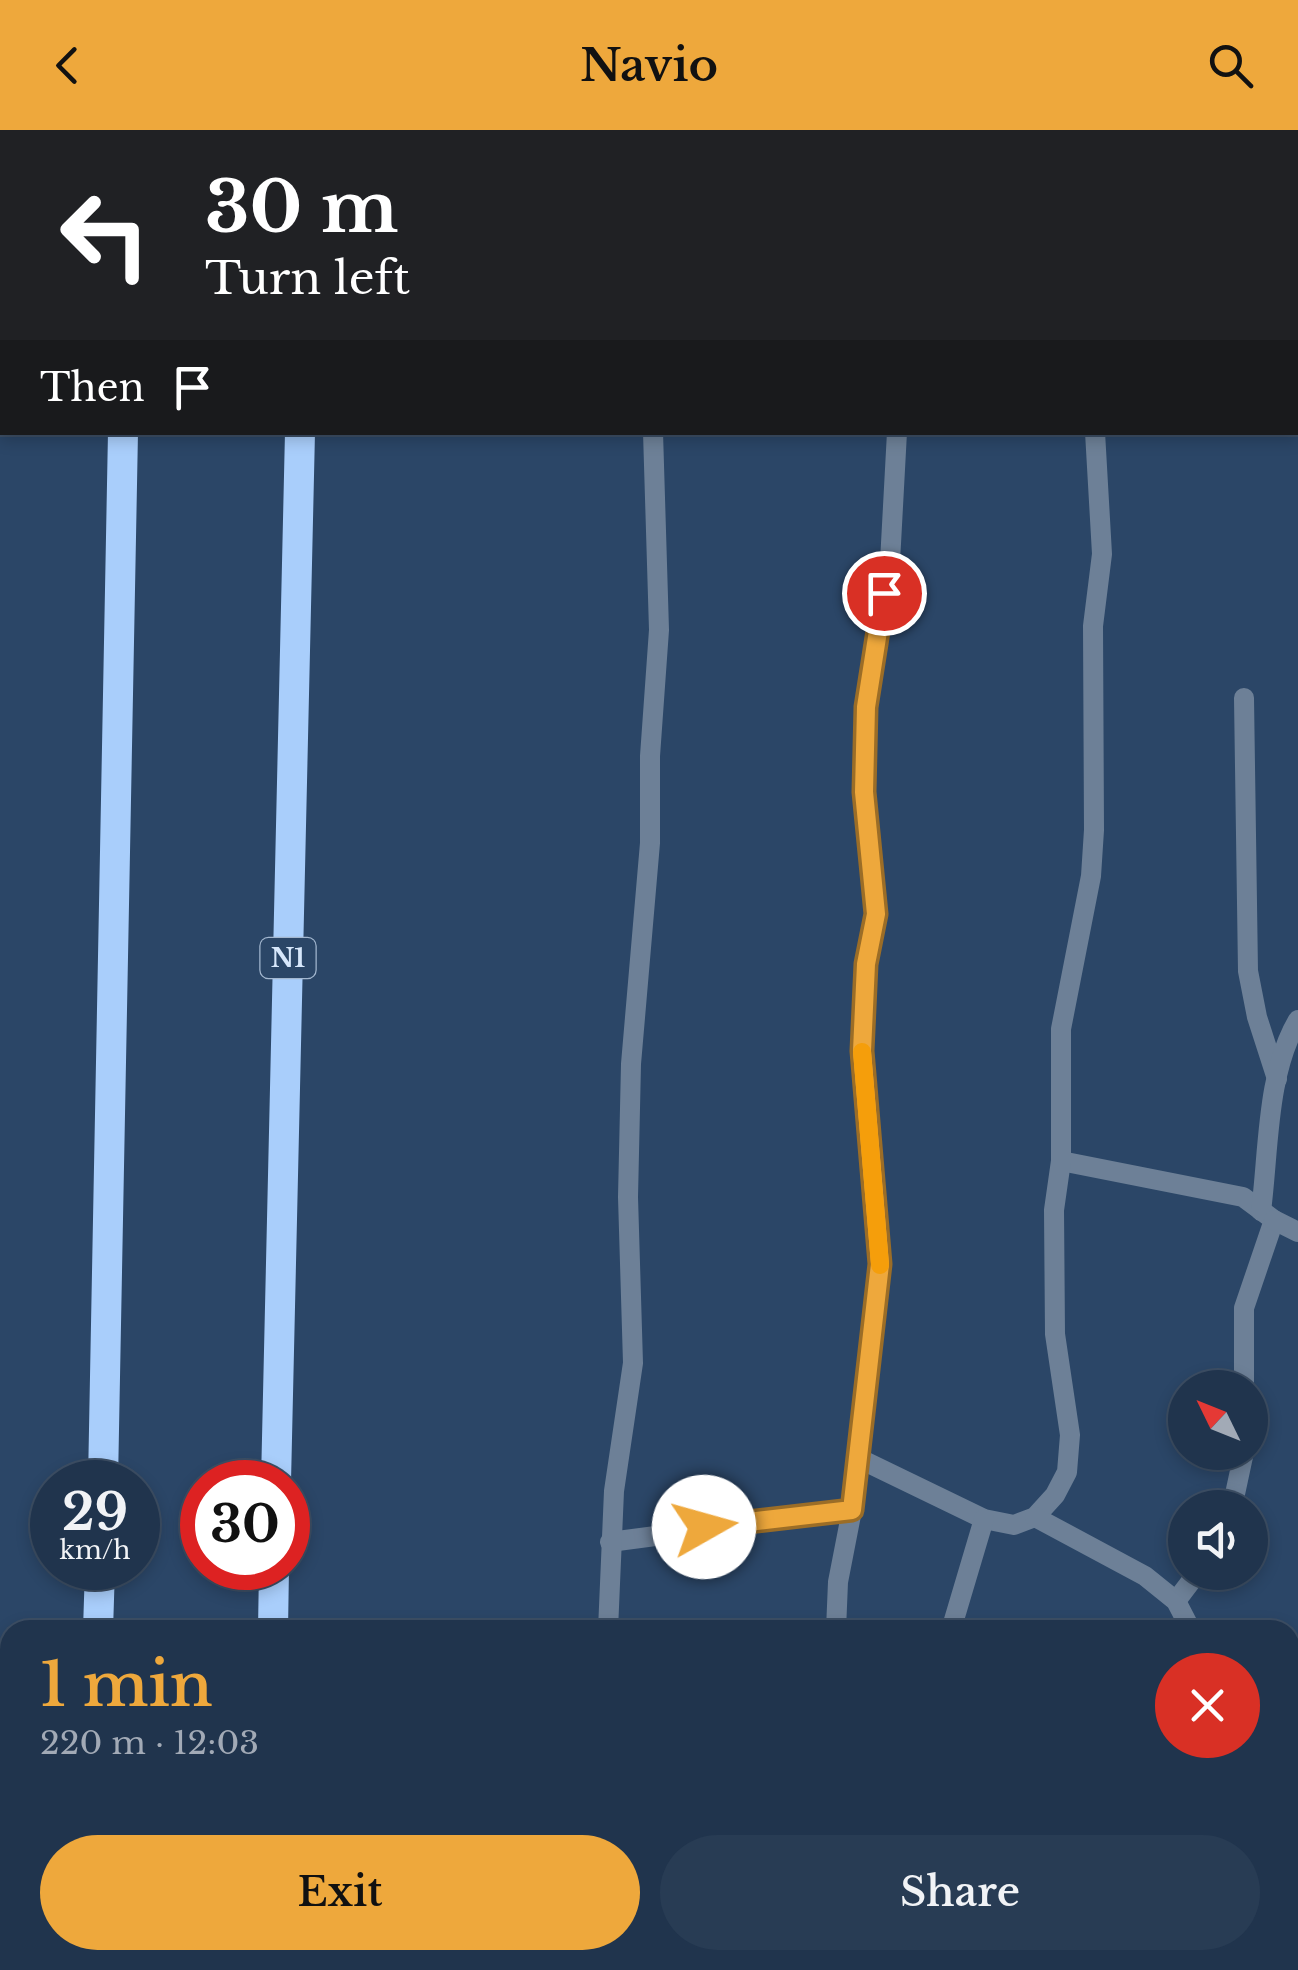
<!DOCTYPE html>
<html lang="en">
<head>
<meta charset="utf-8">
<style>
	:root { --surface:#20344d; --page:#283c54; --text:#f1f3f6; --muted:#a2aab6; --line:#3d4f65; --accent:#eea83c }
	body { margin:0; font-family:"Libre Baskerville",serif; background:var(--page); color:var(--text); height:100vh; display:flex; flex-direction:column; font-size:38px; white-space:nowrap }
	* { box-sizing:border-box; margin:0 }
	p { font-size:32px; color:var(--muted) }
	.icon { flex:none; width:55px; height:55px; fill:none; stroke:currentColor; stroke-width:2; stroke-linecap:round; stroke-linejoin:round }
	.map { position:relative; flex:1; overflow:hidden }
	.side { position:absolute; left:0px; top:1490px; width:1300px; height:350px; display:flex; flex-direction:column; background:var(--surface); border-radius:30px 30px 0 0; box-shadow:0 5px 15px #0003,0 0 0 2px var(--line) }
	.side>* { flex:none }
	.guide { position:absolute; left:0px; top:0px; width:1300px; height:305px; box-shadow:0 5px 15px #0003,0 0 0 2px var(--line); background:#202124; color:#fff; overflow:hidden }
	.needle { width:65px; rotate:313deg }
	.controls { position:absolute; left:1168px; top:1240px; display:grid; gap:20px }
	.controls a { display:grid; place-items:center; width:100px; height:100px; border-radius:50%; background:var(--surface); box-shadow:0 5px 15px #0003,0 0 0 2px var(--line); font-size:50px }
	.speed { position:absolute; left:30px; top:1330px; display:flex; gap:20px; font-size:50px; font-weight:700; text-align:center }
	.speed>* { display:grid; place-content:center; width:130px; height:130px; border-radius:50%; background:var(--surface); box-shadow:0 5px 15px #0003,0 0 0 2px var(--line); line-height:1 }
	.speed small { font-size:25px; font-weight:400 }
	.speed .limit { border:15px solid #d22; background:#fff; color:#111 }
	.pin { position:absolute; display:grid; place-items:center; width:85px; height:85px; color:#fff; margin:-42px; border:5px solid #fff; border-radius:50%; box-shadow:0 2px 10px #0007 }
	.me { position:absolute; width:110px; margin:-55px; rotate:83deg; stroke-linejoin:round; filter:drop-shadow(0 0 8px #0008) }
	.turn { display:flex; align-items:center; gap:35px; height:210px; padding:0 40px; font-size:45px }
	.turn .icon { width:130px; height:130px; stroke-width:2.5 }
	.turn b { display:block; font-size:70px; line-height:85px }
	.then { display:flex; align-items:center; height:95px; padding:0 40px; background:#0003; gap:20px; font-size:38px }
	.round { display:grid; place-items:center; flex:none; width:105px; height:105px; border-radius:52px; background:var(--page) }
	.overview { display:flex; align-items:center; justify-content:space-between; height:170px; padding:0 40px }
	h1 { font-size:60px; font-weight:600; line-height:75px; color:var(--accent) }
	.primary-button { display:flex; gap:20px; margin-top:auto; padding:20px 40px }
	.primary-button a { flex:1; height:115px; border-radius:60px; background:var(--accent); color:#111; font-size:40px; font-weight:600; line-height:115px; text-align:center }
	.primary-button a+a { background:var(--page); color:var(--text) }
	header { display:flex; justify-content:space-between; align-items:center; height:130px; padding:0 40px; background:var(--accent); color:#111; font-size:45px; font-weight:600 }
	.map>svg:first-child { display:block }
</style>
</head>
<body>
<header><svg class="icon" aria-label="back" viewBox="0 0 24 24"><path d="M15 5l-7 7 7 7"/></svg>Navio<svg class="icon" aria-label="search" viewBox="0 0 24 24"><circle cx="10" cy="10" r="6"/><path d="M15 15l6 6"/></svg></header>
<div class="map">
<svg width="1298" height="1840" viewBox="0 0 1298 1840">
	<rect width="100%" height="100%" fill="#2b4667"/>
	<g fill="none" stroke-linecap="round" stroke-linejoin="round">
		<g stroke="#6d8097" stroke-width="20">
			<polyline points="864,0 864,2"/>
			<polyline points="1100,0 1100,2"/>
			<polyline points="637,2 637,0"/>
			<polyline points="1284,2 1284,0"/>
			<polyline points="1244,568 1248,841 1257,887 1277,949"/>
			<polyline points="1061,1031 1243,1067 1274,1090 1244,1178 1244,1258"/>
			<path d="M1261,1081c8,-60 5,-137 37,-191"/>
			<polyline points="1274,1090 1298,1102"/>
			<polyline points="858,1328 984,1389 1014,1395 1035,1387 1055,1365 1067,1342 1070,1305 1055,1204 1054,1080 1061,1031 1061,899 1091,746 1094,700 1093,496 1102,424 1095,302"/>
			<polyline points="1232,1378 1244,1322"/>
			<polyline points="1035,1387 1145,1446 1176,1471 1191,1500"/>
			<polyline points="610,1412 852,1380"/>
			<polyline points="1176,1471 1198,1442"/>
			<polyline points="608,1500 614,1361 633,1233 628,1067 631,934 650,713 650,626 659,500 653,302"/>
			<polyline points="836,1500 838,1452 852,1380 881,1134 862,921 866,834 877,784 863,662 867,577 890,432 897,302"/>
			<polyline points="951,1500 984,1389"/>
			<polyline points="609,1830 610,1840"/>
			<polyline points="831,1830 831,1840"/>
			<polyline points="968,1840 971,1830"/>
			<polyline points="1200,1840 1200,1830"/>
		</g>
		<g stroke="#a9cefb" stroke-width="30">
			<polyline points="127,2 127,0"/>
			<polyline points="306,2 306,0"/>
			<polyline points="103,1352 123,302"/>
			<polyline points="276,1352 300,302"/>
			<polyline points="98,1500 100,1438"/>
			<polyline points="273,1500 274,1438"/>
			<polyline points="89,1840 89,1830"/>
			<polyline points="265,1840 265,1830"/>
		</g>
	</g>
	<g fill="none" stroke-linecap="round" stroke-linejoin="round">
		<g stroke="#9b6d27" stroke-width="25">
			<polyline id="route" points="704,1397 852,1380 880,1134 862,921 866,834 876,784 864,662 866,577 884,463"/>
		</g>
		<use href="#route" stroke="#eea83c" stroke-width="18"/>
		<polyline stroke="#f59e0b" stroke-width="18" points="862,922 880,1135"/>
	</g>
	<g text-anchor="middle" dominant-baseline="central" stroke-width="10" stroke-linejoin="round" paint-order="stroke">
		<rect fill="#2b4667" stroke="#a3b7cf" stroke-width="2.5" x="260.5" y="808" width="55" height="40" rx="8"/>
		<g font-size="25" font-weight="bold" fill="#d7e7fb">
			<text x="288" y="828">N1</text>
		</g>
	</g>
</svg>
<div class="controls">
<a><svg class="needle" viewBox="-14 -14 28 28"><path d="M0-13l5 13h-10z" fill="#e53935"/><path d="M0 13l5-13h-10z" fill="#a2aab6"/></svg></a>
<a><svg class="icon" aria-label="sound" viewBox="0 0 24 24"><path d="M4 9h4l5-4v14l-5-4H4zM17 9q2 3 0 6"/></svg></a>
</div>
<div class="speed"><div>29<small>km/h</small></div><div class="limit">30</div></div>
<div class="pin" style="left:884px;top:463px;background:#d93025"><svg class="icon" aria-label="arrive" viewBox="0 0 24 24"><path d="M6 21V4h12l-3 4 3 4H6"/></svg></div>
<svg class="me" style="left:704px;top:1397px" viewBox="-20 -20 40 40"><circle r="19" fill="#fff"/><path d="M0-13L10 11 0 6-10 11z" fill="#eea83c"/></svg>
<div class="guide">
<div class="turn"><svg class="icon" aria-label="left" viewBox="0 0 24 24"><path d="M17 20v-9H6M10 6l-5 5 5 5"/></svg><div><b>30 m</b>Turn left</div></div>
<div class="then">Then<svg class="icon" aria-label="arrive" viewBox="0 0 24 24"><path d="M6 21V4h12l-3 4 3 4H6"/></svg></div>
</div>
<section class="side">
<div class="overview"><div><h1>1 min</h1><p>220 m · 12:03</p></div><a class="round" style="background:#d93025;color:#fff"><svg class="icon" aria-label="close" viewBox="0 0 24 24"><path d="M6 6l12 12M18 6L6 18"/></svg></a></div>
<div class="primary-button"><a>Exit</a><a>Share</a></div>
</section>
</div>
</body>
</html>
